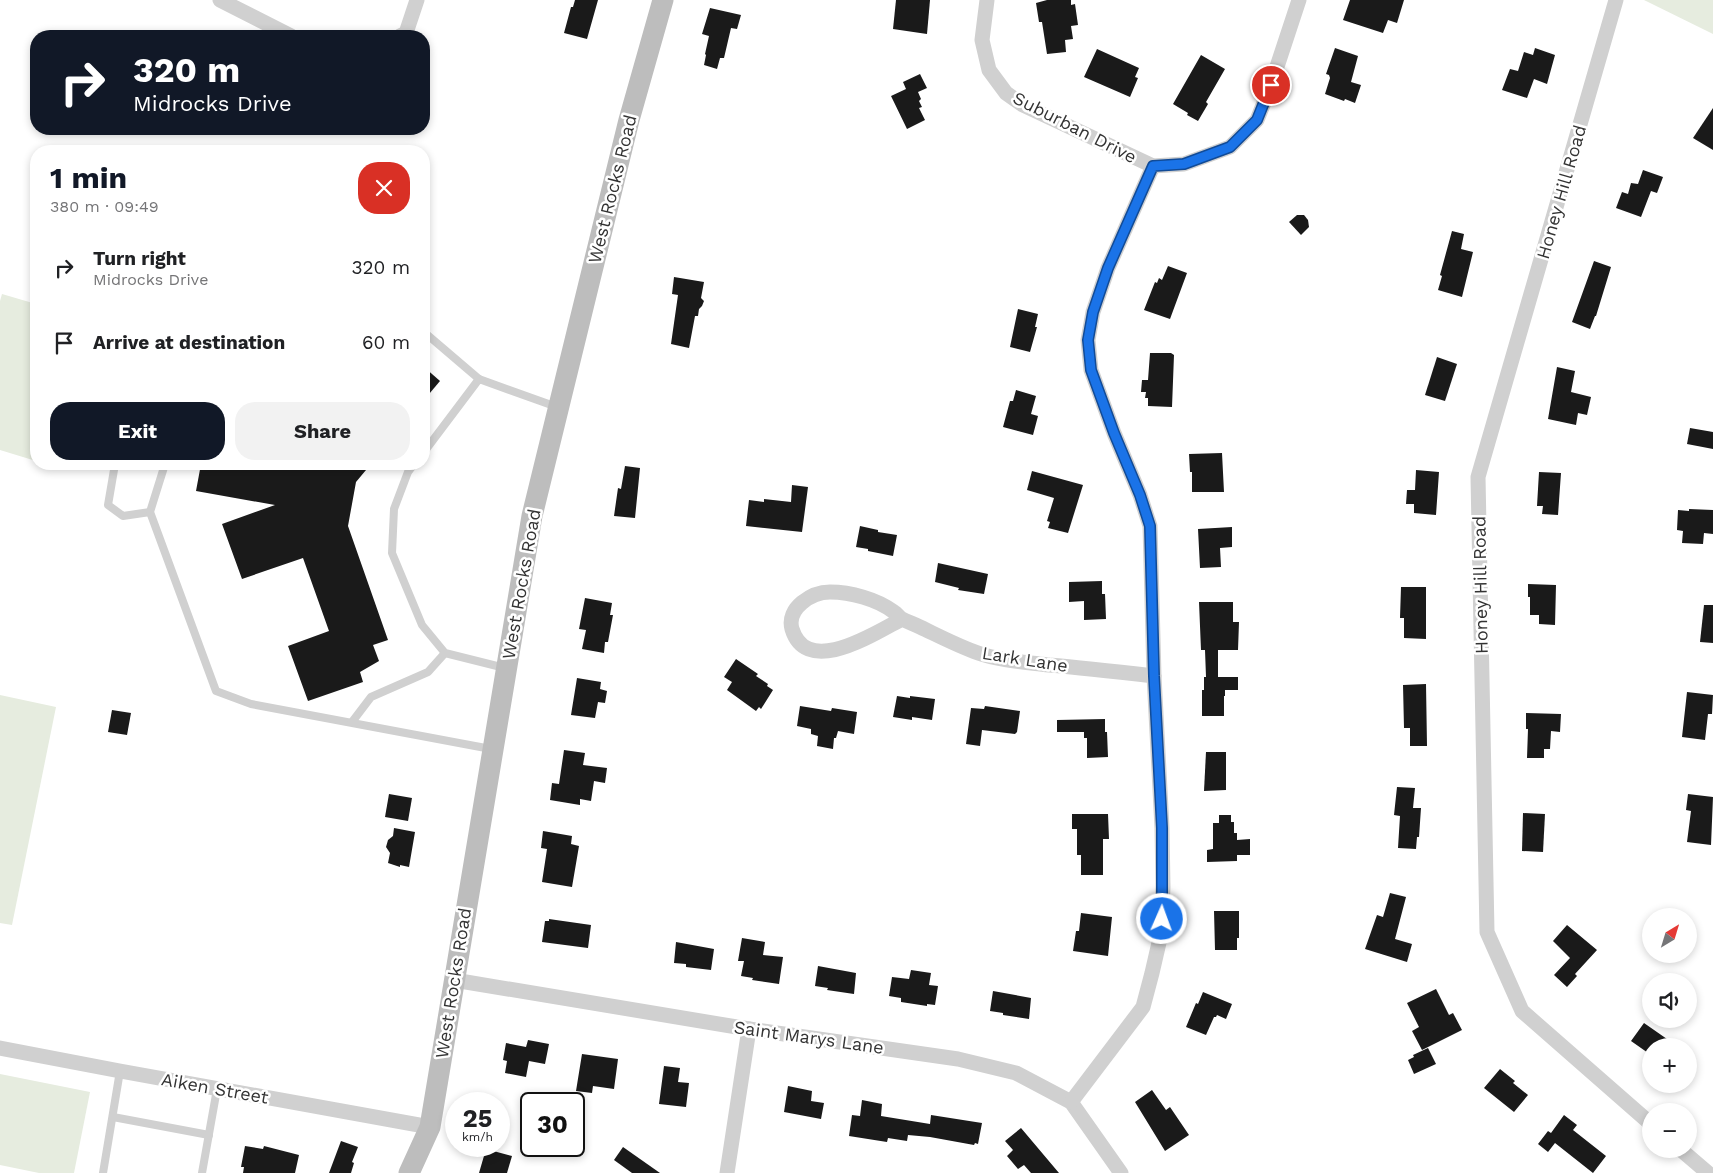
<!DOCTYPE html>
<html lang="en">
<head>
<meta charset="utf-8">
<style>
	:root { --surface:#fff; --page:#f2f2f2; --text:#202124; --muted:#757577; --accent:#111827 }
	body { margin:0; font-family:"Work Sans",sans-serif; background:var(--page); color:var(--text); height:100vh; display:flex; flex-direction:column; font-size:19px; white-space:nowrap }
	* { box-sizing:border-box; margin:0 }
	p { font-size:16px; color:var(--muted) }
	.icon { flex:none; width:28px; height:28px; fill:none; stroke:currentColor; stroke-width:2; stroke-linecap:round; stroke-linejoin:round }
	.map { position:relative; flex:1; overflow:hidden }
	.sheet { position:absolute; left:30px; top:145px; width:400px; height:325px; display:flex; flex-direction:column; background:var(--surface); border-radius:20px; box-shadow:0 2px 8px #0003 }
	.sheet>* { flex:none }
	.guide { position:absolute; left:30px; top:30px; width:400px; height:105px; border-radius:20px; box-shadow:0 2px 8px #0003; background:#111827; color:#fff; overflow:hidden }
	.needle { width:32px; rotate:38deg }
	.controls { position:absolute; left:1642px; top:908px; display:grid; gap:10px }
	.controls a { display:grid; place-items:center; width:55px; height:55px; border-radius:50%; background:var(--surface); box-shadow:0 2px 8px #0003; font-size:25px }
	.speed { position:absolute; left:445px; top:1092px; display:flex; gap:10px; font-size:25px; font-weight:700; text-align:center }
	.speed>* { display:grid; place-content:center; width:65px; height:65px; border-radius:50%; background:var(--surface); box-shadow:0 2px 8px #0003; line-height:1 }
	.speed small { font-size:12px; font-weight:400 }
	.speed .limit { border:2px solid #111; border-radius:8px; background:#fff; color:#111 }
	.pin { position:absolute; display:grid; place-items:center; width:42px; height:42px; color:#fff; margin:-21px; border:2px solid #fff; border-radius:50%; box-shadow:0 1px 5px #0007 }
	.me { position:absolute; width:55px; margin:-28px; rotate:2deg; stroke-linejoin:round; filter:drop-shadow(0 0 4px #0008) }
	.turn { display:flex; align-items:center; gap:18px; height:105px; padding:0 20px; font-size:22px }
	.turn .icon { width:65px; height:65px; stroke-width:2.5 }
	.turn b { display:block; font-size:35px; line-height:42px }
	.round { display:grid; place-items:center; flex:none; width:52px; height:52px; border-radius:20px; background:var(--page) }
	.headline { display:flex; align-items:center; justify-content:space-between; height:85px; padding:0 20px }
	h1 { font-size:30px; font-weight:700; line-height:38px; color:var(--accent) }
	.cta { display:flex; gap:10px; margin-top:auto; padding:10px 20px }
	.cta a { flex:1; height:58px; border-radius:20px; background:var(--accent); color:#fff; font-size:20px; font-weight:700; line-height:58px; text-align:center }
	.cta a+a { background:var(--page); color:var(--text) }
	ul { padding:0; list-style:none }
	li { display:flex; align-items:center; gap:15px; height:75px; padding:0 20px }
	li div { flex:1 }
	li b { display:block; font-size:19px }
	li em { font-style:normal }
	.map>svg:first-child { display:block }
</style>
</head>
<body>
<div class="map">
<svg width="1713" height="1173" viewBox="0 0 1713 1173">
	<rect width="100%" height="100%" fill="#fff"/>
	<g fill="#e6ecdf">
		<polygon points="1644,0 1713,0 1713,34"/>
		<polygon points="2,294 36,304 36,461 0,450 0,301"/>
		<polygon points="0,695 56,707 12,925 0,923"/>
		<polygon points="0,1074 90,1092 74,1173 39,1173 0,1165"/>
	</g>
	<g fill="#1a1a1a">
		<polygon points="575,0 598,0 587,39 564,33 571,7 573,7"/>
		<polygon points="896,0 930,0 927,34 893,29"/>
		<polygon points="1047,0 1071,0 1071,5 1075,4 1078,25 1071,26 1073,39 1065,40 1066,52 1047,54 1042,22 1039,22 1036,3"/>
		<polygon points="1350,0 1404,0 1397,23 1388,20 1383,33 1343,20"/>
		<polygon points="710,8 741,15 737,29 731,28 724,58 720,58 717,69 704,65 706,55 705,54 709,36 702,34"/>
		<polygon points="1335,48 1358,56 1351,82 1361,85 1355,103 1345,99 1344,101 1325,94 1330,78 1329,75 1326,74"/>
		<polygon points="1535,48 1555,55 1547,84 1534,79 1527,98 1502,90 1510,69 1518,71 1524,52 1533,55"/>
		<polygon points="1097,49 1139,68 1135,77 1138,78 1130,97 1084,77"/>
		<polygon points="1201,55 1225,69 1206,102 1208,104 1198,121 1187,115 1188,113 1173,104"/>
		<polygon points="920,74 927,88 918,92 921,99 919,101 922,107 919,108 925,120 907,129 891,96 906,89 903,82"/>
		<polygon points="1713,108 1713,150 1693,138"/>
		<polygon points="1643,170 1663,177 1657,193 1651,191 1641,217 1616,208 1622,192 1628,194 1631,183 1638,184"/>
		<polygon points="1297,215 1304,215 1308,220 1309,227 1301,235 1289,222"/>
		<polygon points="1452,231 1464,234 1461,249 1473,252 1462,297 1438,290 1442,276 1440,275"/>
		<polygon points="1594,261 1611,267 1596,316 1595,316 1590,329 1572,322"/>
		<polygon points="1168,266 1187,273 1170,319 1144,310 1155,282 1157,283 1159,278 1162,280"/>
		<polygon points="674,277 704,282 701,298 704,301 702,306 699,309 698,316 695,316 689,348 671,344 678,295 672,294"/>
		<polygon points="1018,309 1038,314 1035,327 1037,327 1030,352 1010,347"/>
		<polygon points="1150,353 1171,353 1174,355 1172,407 1148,406 1148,398 1145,398 1146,392 1141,392 1142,380 1148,380"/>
		<polygon points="1437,357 1457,364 1445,401 1425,395"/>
		<polygon points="424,367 440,381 424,400"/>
		<polygon points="1557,367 1575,371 1571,392 1591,397 1587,415 1578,413 1576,425 1548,419"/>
		<polygon points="1016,390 1036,396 1031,414 1038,416 1033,435 1003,427 1010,401 1013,401"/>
		<polygon points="1690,428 1713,432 1713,449 1687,444"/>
		<polygon points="1222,453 1224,492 1192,492 1192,472 1190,472 1189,454"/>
		<polygon points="201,464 231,464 247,467 248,464 371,464 356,482 348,526 388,640 373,645 379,661 360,672 363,682 308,701 288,646 329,631 303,558 242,579 222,524 275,505 196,491"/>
		<polygon points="625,466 640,468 635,518 614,516 618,488 621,489"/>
		<polygon points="1416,470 1439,472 1436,515 1414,513 1414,504 1406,504 1407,490 1415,490"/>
		<polygon points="1032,471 1083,485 1068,533 1048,528 1050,522 1047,521 1054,498 1027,490"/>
		<polygon points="1539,472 1561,473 1558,515 1542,514 1543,506 1537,506"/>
		<polygon points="792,485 808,487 802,532 746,526 749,500 764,502 764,499 791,502"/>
		<polygon points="1689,509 1713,510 1713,534 1704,533 1703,544 1682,543 1683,531 1677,530 1678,510 1689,511"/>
		<polygon points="860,526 878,530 878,532 897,535 893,556 868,551 868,549 856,547"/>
		<polygon points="1232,527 1232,547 1220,548 1221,567 1200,568 1198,529"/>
		<polygon points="938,563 988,574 984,594 958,590 959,588 935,582"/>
		<polygon points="1102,581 1102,594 1105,594 1106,619 1084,620 1084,601 1069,602 1069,582"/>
		<polygon points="1528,584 1556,585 1555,625 1539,624 1539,615 1530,615 1530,597 1528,597"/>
		<polygon points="1401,587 1426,587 1426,639 1404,638 1404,618 1400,618"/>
		<polygon points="585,598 612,603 610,615 613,615 608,642 605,642 604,653 582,649 586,630 579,629"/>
		<polygon points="1199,602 1233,602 1233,622 1239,622 1238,650 1218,650 1218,677 1238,677 1238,690 1225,690 1225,696 1224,696 1224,716 1202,716 1202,690 1204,690 1204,677 1206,677 1205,650 1201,650"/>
		<polygon points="1704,605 1713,605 1713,643 1700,642"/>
		<polygon points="736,659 758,674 756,676 768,684 767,686 773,690 761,709 759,707 756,711 727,690 732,682 724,677"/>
		<polygon points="577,678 601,682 600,689 607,691 605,703 598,702 595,718 571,715"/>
		<polygon points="1426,684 1427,746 1410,746 1410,728 1404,728 1403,685"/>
		<polygon points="1687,692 1713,695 1712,714 1708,714 1705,740 1682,737"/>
		<polygon points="897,696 910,698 910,696 935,699 932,720 912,717 912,720 893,717"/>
		<polygon points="800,706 831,711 832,708 857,712 854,734 838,731 836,738 834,738 833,749 817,746 818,736 811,734 811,729 797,726"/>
		<polygon points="985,706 1020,711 1017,732 1015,734 982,730 980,746 966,744 971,708 984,709"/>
		<polygon points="112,710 131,713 127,735 108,732"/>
		<polygon points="1526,713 1561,714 1560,732 1551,731 1550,749 1544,749 1544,758 1527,758 1528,729 1526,729"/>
		<polygon points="1105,719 1105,732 1107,732 1108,757 1087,758 1087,738 1084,738 1084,732 1057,732 1057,720"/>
		<polygon points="564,750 585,753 583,765 607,768 605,783 594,781 591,801 580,799 580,805 550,800 552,783 559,784"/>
		<polygon points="1206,752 1226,752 1226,790 1204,791"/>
		<polygon points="1397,787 1415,788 1413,808 1421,808 1419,837 1417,837 1416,849 1398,848 1400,816 1394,815"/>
		<polygon points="389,794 412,798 408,821 385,817"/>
		<polygon points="1688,794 1713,797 1711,845 1687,842 1691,811 1686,810"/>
		<polygon points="1523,813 1545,814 1543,852 1522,851"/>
		<polygon points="1072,814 1108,814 1109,839 1103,839 1103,875 1081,875 1081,855 1077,855 1077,829 1072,829"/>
		<polygon points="1219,815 1231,815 1231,822 1234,822 1234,833 1237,833 1237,840 1250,839 1250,855 1237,855 1237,861 1207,862 1207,850 1213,849 1213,823 1219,823"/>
		<polygon points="394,828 415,832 409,867 400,865 400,867 388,863 390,853 386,847 388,840 393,836"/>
		<polygon points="543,831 572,836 571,844 579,846 572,887 542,882 547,849 541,848"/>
		<polygon points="1390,893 1406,897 1395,939 1412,944 1407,962 1365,949 1377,915 1383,917"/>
		<polygon points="1214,911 1239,911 1239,938 1237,938 1237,950 1215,950"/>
		<polygon points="1081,913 1112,917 1108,956 1073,951 1076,931 1079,931"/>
		<polygon points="549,919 591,925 588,948 542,942 545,921 549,921"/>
		<polygon points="1567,925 1597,950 1575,974 1577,976 1567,987 1554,975 1570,958 1553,941"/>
		<polygon points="742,938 765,942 763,955 783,957 779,984 752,980 753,978 741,976 744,961 738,961"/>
		<polygon points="676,942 714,949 711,970 686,967 686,964 674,963"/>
		<polygon points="818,966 856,973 854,994 827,990 828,988 815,986"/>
		<polygon points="911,970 931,973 929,985 938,986 935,1005 927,1004 927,1006 901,1002 901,998 889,996 892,977 909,979"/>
		<polygon points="1436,989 1449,1015 1453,1013 1462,1030 1422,1050 1412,1031 1419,1027 1407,1003"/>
		<polygon points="993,991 1031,998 1029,1019 1003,1015 1003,1013 990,1011"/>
		<polygon points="1203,992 1232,1004 1226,1019 1217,1015 1216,1017 1214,1017 1206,1035 1186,1027 1196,1003 1198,1004"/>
		<polygon points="1644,1023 1677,1046 1651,1046 1651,1055 1631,1041"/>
		<polygon points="528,1040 549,1044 545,1064 529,1061 526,1077 505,1073 507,1061 503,1060 506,1043 526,1047"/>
		<polygon points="1428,1048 1436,1064 1414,1074 1408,1060 1414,1057 1413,1055"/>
		<polygon points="582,1054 618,1059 614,1089 593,1086 592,1093 576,1091"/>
		<polygon points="664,1066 680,1068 678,1082 689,1083 686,1107 659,1104"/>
		<polygon points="1500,1069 1515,1081 1513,1083 1528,1095 1514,1112 1484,1088"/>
		<polygon points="788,1086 812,1091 811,1101 824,1103 821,1119 784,1112"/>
		<polygon points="1152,1090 1166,1110 1170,1107 1189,1135 1165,1151 1135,1102"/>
		<polygon points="862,1100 882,1104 881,1116 930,1124 931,1115 982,1123 978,1144 975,1143 974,1145 930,1137 908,1135 907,1141 888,1138 887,1142 849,1136 852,1115 860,1116"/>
		<polygon points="1564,1115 1577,1125 1573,1130 1606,1156 1593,1173 1555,1143 1548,1152 1538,1144 1548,1131 1551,1133"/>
		<polygon points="1021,1128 1059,1173 1031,1173 1024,1165 1018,1169 1007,1156 1013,1150 1005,1141"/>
		<polygon points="341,1141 358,1147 352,1162 354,1163 351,1173 329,1173"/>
		<polygon points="245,1146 263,1149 264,1146 299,1155 295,1173 243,1173 244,1167 241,1167"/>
		<polygon points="623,1147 660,1173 632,1173 614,1160"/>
		<polygon points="486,1149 512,1156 507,1173 479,1173"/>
	</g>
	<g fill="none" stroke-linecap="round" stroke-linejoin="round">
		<g stroke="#d0d0d0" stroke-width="8">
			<polyline points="424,332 479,379"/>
			<polyline points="424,452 479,379 557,407"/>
			<polyline points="115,464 108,505 123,516 150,512"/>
			<polyline points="165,464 150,512 216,691 251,704 491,749"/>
			<polyline points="414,464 408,472 394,509 392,553 422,625 445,653 505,668"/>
			<polyline points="352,722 371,697 428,672 445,653"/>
			<polyline points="113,1117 209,1135"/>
			<polyline points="103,1173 120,1071"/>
			<polyline points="202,1173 217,1089"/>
		</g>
		<g stroke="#d0d0d0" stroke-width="15">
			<polyline points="220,0 291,36"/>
			<polyline points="987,0 982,40 989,70 1006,93 1023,105 1153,166 1184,164 1230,147 1257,120 1271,85 1299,0"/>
			<polyline points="1616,0 1478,477 1487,932 1522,1011 1651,1124"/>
			<polyline points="400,36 406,33 417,0"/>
			<path d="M902,619c-27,14 -95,59 -110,10 -6,-21 20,-37 38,-37 20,0 47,7 64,20 3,2 5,5 8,7 6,3 12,5 18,8 19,9 38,19 58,26 23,8 47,9 71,12 35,3 70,7 105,11"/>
			<polyline points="454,980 749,1029 958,1059 1016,1073 1071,1102 1121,1173"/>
			<polyline points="0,1048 120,1071 430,1127"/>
			<polyline points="1071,1102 1143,1007 1152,973 1161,934 1163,887 1162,828 1154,676 1150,526 1140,495 1114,433 1091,370 1088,340 1093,312 1108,268 1153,166"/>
			<polyline points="1680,1149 1708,1173"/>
			<polyline points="727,1173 749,1029"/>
		</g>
		<polyline stroke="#bdbdbd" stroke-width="21" points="409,1173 430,1127 532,516 629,120 663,0"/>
	</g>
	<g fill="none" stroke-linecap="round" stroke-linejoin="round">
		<g stroke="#114b97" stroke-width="12">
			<polyline id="route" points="1162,919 1162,828 1154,676 1150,526 1140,495 1114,433 1091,370 1088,340 1093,312 1108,268 1153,166 1184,164 1230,147 1257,120 1271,85"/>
		</g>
		<use href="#route" stroke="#1a73e8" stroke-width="9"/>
	</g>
	<g text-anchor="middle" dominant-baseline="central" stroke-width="5" stroke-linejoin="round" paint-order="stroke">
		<g font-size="18" fill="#333" stroke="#fff">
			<text transform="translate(1075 127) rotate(27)">Suburban Drive</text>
			<text transform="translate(612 189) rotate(-76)">West Rocks Road</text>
			<text transform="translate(1561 192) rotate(-74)">Honey Hill Road</text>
			<text transform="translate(521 584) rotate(-80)">West Rocks Road</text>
			<text transform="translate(1480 585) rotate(-91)">Honey Hill Road</text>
			<text transform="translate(1025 659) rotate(9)">Lark Lane</text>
			<text transform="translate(453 983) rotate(-81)">West Rocks Road</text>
			<text transform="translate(809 1037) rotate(8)">Saint Marys Lane</text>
			<text transform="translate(215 1088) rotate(10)">Aiken Street</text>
		</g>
	</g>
</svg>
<div class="controls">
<a><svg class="needle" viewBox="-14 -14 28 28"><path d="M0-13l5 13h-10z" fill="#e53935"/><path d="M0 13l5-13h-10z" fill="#757577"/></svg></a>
<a><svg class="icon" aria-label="sound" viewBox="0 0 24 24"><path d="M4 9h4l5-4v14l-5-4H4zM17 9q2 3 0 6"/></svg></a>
<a>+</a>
<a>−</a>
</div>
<div class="speed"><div>25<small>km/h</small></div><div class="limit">30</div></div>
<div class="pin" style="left:1271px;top:85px;background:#d93025"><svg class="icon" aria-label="arrive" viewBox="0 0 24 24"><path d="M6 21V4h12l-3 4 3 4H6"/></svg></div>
<svg class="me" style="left:1162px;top:919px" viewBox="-20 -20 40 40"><circle r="17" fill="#1a73e8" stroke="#fff" stroke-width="3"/><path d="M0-11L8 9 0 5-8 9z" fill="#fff"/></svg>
<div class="guide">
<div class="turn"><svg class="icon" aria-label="right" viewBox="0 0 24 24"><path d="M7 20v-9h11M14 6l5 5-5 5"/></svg><div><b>320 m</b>Midrocks Drive</div></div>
</div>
<section class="sheet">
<div class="headline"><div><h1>1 min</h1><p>380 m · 09:49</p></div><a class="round" style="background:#d93025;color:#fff"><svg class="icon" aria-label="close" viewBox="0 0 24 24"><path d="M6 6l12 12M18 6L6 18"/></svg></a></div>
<ul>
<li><svg class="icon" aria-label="right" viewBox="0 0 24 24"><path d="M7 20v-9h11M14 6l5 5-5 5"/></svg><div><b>Turn right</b><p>Midrocks Drive</p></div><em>320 m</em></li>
<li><svg class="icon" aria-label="arrive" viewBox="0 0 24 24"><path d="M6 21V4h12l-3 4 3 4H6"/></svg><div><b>Arrive at destination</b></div><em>60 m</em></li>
</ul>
<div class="cta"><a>Exit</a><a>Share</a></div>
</section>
</div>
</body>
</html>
